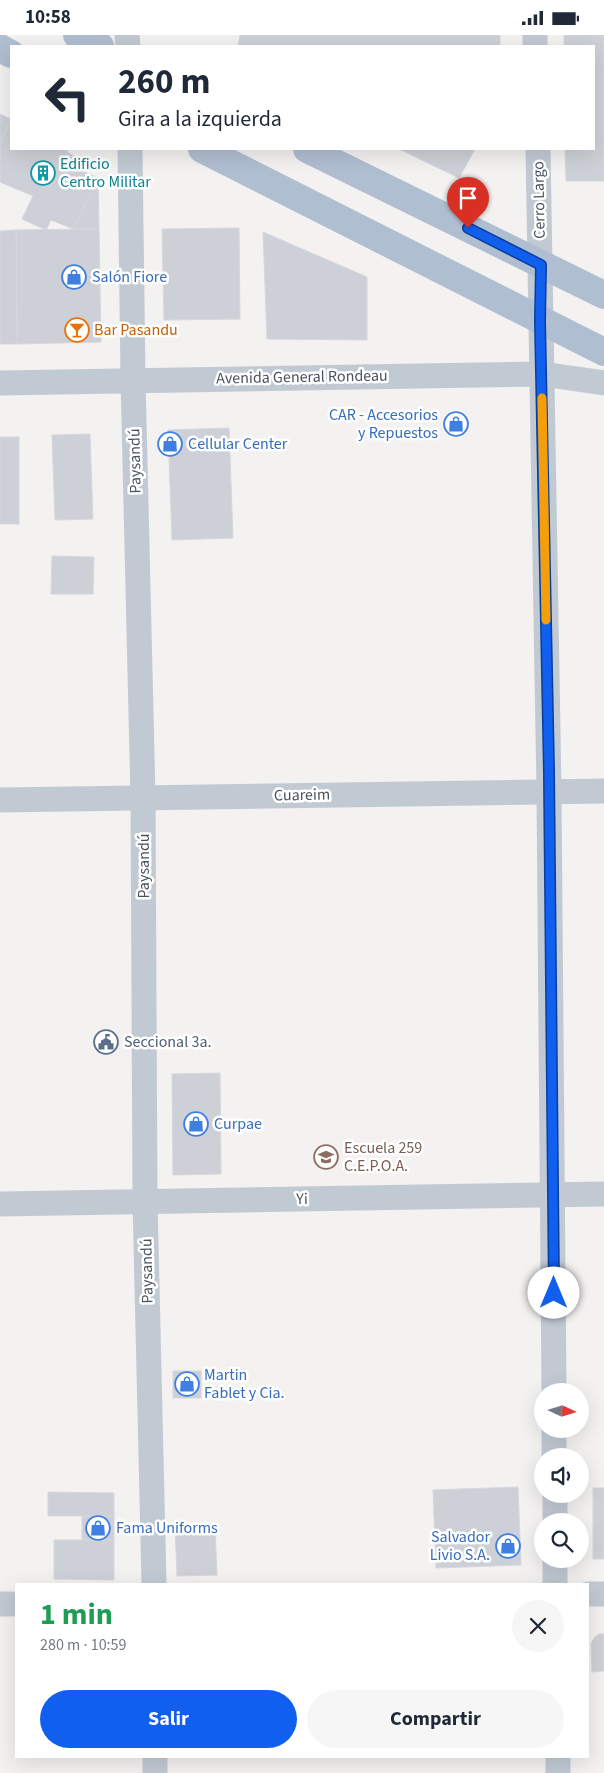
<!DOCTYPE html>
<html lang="es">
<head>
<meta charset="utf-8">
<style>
	:root { --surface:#fff; --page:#f6f6f7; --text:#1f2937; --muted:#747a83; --accent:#105fef }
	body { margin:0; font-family:"Source Sans 3",sans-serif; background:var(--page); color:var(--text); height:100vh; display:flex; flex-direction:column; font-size:19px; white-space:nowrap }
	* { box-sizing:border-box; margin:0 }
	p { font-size:16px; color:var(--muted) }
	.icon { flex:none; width:28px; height:28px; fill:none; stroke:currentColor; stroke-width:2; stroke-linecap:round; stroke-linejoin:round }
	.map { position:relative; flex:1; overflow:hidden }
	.panel { position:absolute; left:15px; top:1548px; width:574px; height:175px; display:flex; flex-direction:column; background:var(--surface); border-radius:0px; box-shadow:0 5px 20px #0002 }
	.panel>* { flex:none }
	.guide { position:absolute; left:10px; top:10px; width:585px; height:105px; border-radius:0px; box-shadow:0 5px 20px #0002; background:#fff; color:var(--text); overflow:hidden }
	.needle { width:32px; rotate:94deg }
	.tools { position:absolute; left:534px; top:1348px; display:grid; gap:10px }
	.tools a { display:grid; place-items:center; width:55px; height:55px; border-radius:50%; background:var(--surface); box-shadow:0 5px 20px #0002; font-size:25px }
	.pin { position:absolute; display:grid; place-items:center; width:42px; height:42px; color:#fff; margin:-51px -21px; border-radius:50% 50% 50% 0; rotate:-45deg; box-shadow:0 0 5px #0007 }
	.pin .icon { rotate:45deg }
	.me { position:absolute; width:55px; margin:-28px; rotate:0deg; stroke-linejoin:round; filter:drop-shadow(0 0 4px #0008) }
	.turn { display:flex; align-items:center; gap:18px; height:105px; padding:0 25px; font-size:22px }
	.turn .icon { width:65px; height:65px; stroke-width:2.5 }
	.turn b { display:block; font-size:35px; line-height:42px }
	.round { display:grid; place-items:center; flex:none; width:52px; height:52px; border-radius:26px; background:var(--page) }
	.summary { display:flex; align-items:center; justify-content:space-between; height:85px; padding:0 25px }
	h1 { font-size:30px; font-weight:700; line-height:38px; color:#1e9e55 }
	.button { display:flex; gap:10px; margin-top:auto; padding:10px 25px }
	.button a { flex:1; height:58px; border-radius:30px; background:var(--accent); color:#fff; font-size:20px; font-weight:700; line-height:58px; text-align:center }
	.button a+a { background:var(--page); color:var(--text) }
	.status { display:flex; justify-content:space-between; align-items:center; height:35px; padding:0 25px; background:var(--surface); direction:ltr }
	.status svg { height:14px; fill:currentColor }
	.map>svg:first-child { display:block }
</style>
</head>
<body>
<div class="status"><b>10:58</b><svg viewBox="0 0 49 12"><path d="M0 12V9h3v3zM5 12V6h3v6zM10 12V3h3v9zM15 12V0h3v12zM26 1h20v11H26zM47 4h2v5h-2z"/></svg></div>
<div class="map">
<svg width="604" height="1738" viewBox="0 0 604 1738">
	<rect width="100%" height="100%" fill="#f4f1f1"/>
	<g fill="#cdd0d6" stroke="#d5d7dd">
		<polygon points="240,0 500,0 500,11 238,11"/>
		<polygon points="564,0 604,0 604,146 566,146 565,114 594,114 594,11 564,11"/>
		<polygon points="0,79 11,84 0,108"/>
		<polygon points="11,85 11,114 68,114 67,117 80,124 76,133 98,143 73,194 51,185 46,195 22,184 33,161 0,147 0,108"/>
		<polygon points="399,114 475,114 459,143"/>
		<polygon points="98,143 99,194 73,194"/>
		<polygon points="239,193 240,284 164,285 162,194"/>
		<polygon points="99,194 101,307 17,309 16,195"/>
		<polygon points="16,195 17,309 0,309 0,196"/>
		<polygon points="263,197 367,242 367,305 267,304"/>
		<polygon points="229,393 233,503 172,505 168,395"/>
		<polygon points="90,399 93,484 55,485 52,400"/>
		<rect x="0" y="402" width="19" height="87"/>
		<polygon points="52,521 94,522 93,559 51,559"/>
		<polygon points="220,1038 221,1139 173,1140 172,1039"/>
		<rect x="173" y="1336" width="28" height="27"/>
		<polygon points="518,1452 521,1530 436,1533 433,1455"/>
		<rect x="593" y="1453" width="11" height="71"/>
		<polygon points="48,1457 114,1458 114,1481 48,1481"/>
		<rect x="82" y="1481" width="32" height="24"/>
		<polygon points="215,1489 217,1540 177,1541 175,1490"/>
		<polygon points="54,1505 114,1505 114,1545 54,1544"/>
		<polygon points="599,1599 604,1599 604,1636 592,1637 591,1609 594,1603"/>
	</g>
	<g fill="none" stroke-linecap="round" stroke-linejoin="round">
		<g stroke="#c1cad3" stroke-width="25">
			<polyline points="127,0 128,11"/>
			<polyline points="535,0 535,11"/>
			<polyline points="130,114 133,344 143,762 145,1166 154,1549"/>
			<polyline points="538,114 549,757 554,1356"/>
			<polyline points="0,348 542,339 604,348"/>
			<polyline points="0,765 604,756"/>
			<polyline points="0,1169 604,1159"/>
			<polyline points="554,1394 554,1421"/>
			<polyline points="555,1459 555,1486"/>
			<polyline points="555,1524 555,1549"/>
			<polyline points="588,1559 604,1559"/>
			<polyline points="0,1569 16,1569"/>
			<polyline points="155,1721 155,1738"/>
			<polyline points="558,1721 558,1738"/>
		</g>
		<g stroke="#b0bed1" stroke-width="28">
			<polyline points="77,0 100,11"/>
			<polyline points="0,13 11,19"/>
			<polyline points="202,114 604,317"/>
			<polyline points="307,114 604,260"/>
		</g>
	</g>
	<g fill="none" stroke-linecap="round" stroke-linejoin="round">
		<g stroke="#0a3e9b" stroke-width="12">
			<polyline id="route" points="468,193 541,230 540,286 549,737 554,1258"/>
		</g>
		<use href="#route" stroke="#105fef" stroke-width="9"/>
		<polyline stroke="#f59e0b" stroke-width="9" points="542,363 546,585"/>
	</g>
	<defs>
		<g id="building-ring" transform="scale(1.25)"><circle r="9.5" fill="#fff" stroke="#0f9aa8" stroke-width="1.5"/><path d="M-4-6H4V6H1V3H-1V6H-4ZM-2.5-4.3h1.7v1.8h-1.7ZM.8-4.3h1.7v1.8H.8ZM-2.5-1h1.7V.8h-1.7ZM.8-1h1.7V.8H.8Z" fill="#0f9aa8"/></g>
		<g id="shop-ring" transform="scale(1.25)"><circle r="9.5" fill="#fff" stroke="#3f7fe0" stroke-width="1.5"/><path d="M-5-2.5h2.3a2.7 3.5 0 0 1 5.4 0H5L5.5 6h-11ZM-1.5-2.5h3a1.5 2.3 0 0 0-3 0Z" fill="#3f7fe0"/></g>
		<g id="bar-ring" transform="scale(1.25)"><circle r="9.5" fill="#fff" stroke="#e8710a" stroke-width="1.5"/><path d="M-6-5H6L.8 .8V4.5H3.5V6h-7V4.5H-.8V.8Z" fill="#e8710a"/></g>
		<g id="civic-ring" transform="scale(1.25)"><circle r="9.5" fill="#fff" stroke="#5c6f8a" stroke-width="1.5"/><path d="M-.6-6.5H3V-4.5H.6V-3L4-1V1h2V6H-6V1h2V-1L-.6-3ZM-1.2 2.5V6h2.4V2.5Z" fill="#5c6f8a"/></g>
		<g id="school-ring" transform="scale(1.25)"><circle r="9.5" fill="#fff" stroke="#8d6e63" stroke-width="1.5"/><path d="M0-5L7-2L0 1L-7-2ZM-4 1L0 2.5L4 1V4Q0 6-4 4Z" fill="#8d6e63"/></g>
	</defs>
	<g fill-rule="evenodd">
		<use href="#building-ring" x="43" y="138"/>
		<use href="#shop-ring" x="74" y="242"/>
		<use href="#bar-ring" x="77" y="295"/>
		<use href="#shop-ring" x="456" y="389"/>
		<use href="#shop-ring" x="170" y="409"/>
		<use href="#civic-ring" x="106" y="1007"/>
		<use href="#shop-ring" x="196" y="1089"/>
		<use href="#school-ring" x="326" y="1122"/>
		<use href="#shop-ring" x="187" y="1349"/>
		<use href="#shop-ring" x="98" y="1493"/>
		<use href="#shop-ring" x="508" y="1511"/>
	</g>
	<g text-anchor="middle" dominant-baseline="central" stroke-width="5" stroke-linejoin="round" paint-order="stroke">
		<g font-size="16" fill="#0d838f" stroke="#fff" text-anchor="start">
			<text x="60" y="129">Edificio<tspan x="60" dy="18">Centro Militar</tspan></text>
		</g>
		<g font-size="16" fill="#485360" stroke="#fff">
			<text transform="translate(539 165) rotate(-91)">Cerro Largo</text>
			<text transform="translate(302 342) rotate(-1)">Avenida General Rondeau</text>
			<text transform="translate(135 426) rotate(-91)">Paysandú</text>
			<text transform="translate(302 760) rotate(-1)">Cuareim</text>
			<text transform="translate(144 831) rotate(-90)">Paysandú</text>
			<text transform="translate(302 1164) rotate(-1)">Yi</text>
			<text transform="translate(147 1236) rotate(-91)">Paysandú</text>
		</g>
		<g font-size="16" fill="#366cbe" stroke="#fff" text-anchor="start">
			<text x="92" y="242">Salón Fiore</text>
			<text x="438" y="380" text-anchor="end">CAR - Accesorios<tspan x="438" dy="18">y Repuestos</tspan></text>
			<text x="188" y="409">Cellular Center</text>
			<text x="214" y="1089">Curpae</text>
			<text x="204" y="1340">Martin<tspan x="204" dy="18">Fablet y Cia.</tspan></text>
			<text x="116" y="1493">Fama Uniforms</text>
			<text x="490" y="1502" text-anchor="end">Salvador<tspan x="490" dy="18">Livio S.A.</tspan></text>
		</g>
		<g font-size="16" fill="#c56008" stroke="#fff" text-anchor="start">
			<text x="94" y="295">Bar Pasandu</text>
		</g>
		<g font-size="16" fill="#4e5e75" stroke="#fff" text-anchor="start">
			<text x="124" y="1007">Seccional 3a.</text>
		</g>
		<g font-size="16" fill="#785e54" stroke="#fff" text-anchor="start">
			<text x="344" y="1113">Escuela 259<tspan x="344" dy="18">C.E.P.O.A.</tspan></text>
		</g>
	</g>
</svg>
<div class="tools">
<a><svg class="needle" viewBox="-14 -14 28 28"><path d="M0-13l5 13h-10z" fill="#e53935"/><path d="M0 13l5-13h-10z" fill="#747a83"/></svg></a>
<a><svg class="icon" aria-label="sound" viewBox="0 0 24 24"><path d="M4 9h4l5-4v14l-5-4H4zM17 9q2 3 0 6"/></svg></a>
<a><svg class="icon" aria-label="search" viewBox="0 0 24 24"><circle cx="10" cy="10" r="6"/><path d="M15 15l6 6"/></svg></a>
</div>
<div class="pin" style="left:468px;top:193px;background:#d93025"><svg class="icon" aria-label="arrive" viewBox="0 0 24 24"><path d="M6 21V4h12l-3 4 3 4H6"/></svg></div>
<svg class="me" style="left:554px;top:1258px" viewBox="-20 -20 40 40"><circle r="19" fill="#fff"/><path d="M0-13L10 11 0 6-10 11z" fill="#105fef"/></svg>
<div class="guide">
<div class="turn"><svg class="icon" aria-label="left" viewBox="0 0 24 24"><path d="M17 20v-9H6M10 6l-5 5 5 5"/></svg><div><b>260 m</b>Gira a la izquierda</div></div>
</div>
<section class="panel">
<div class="summary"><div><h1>1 min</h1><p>280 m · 10:59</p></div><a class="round"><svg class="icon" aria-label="close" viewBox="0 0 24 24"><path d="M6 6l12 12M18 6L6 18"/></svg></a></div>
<div class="button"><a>Salir</a><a>Compartir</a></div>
</section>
</div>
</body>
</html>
